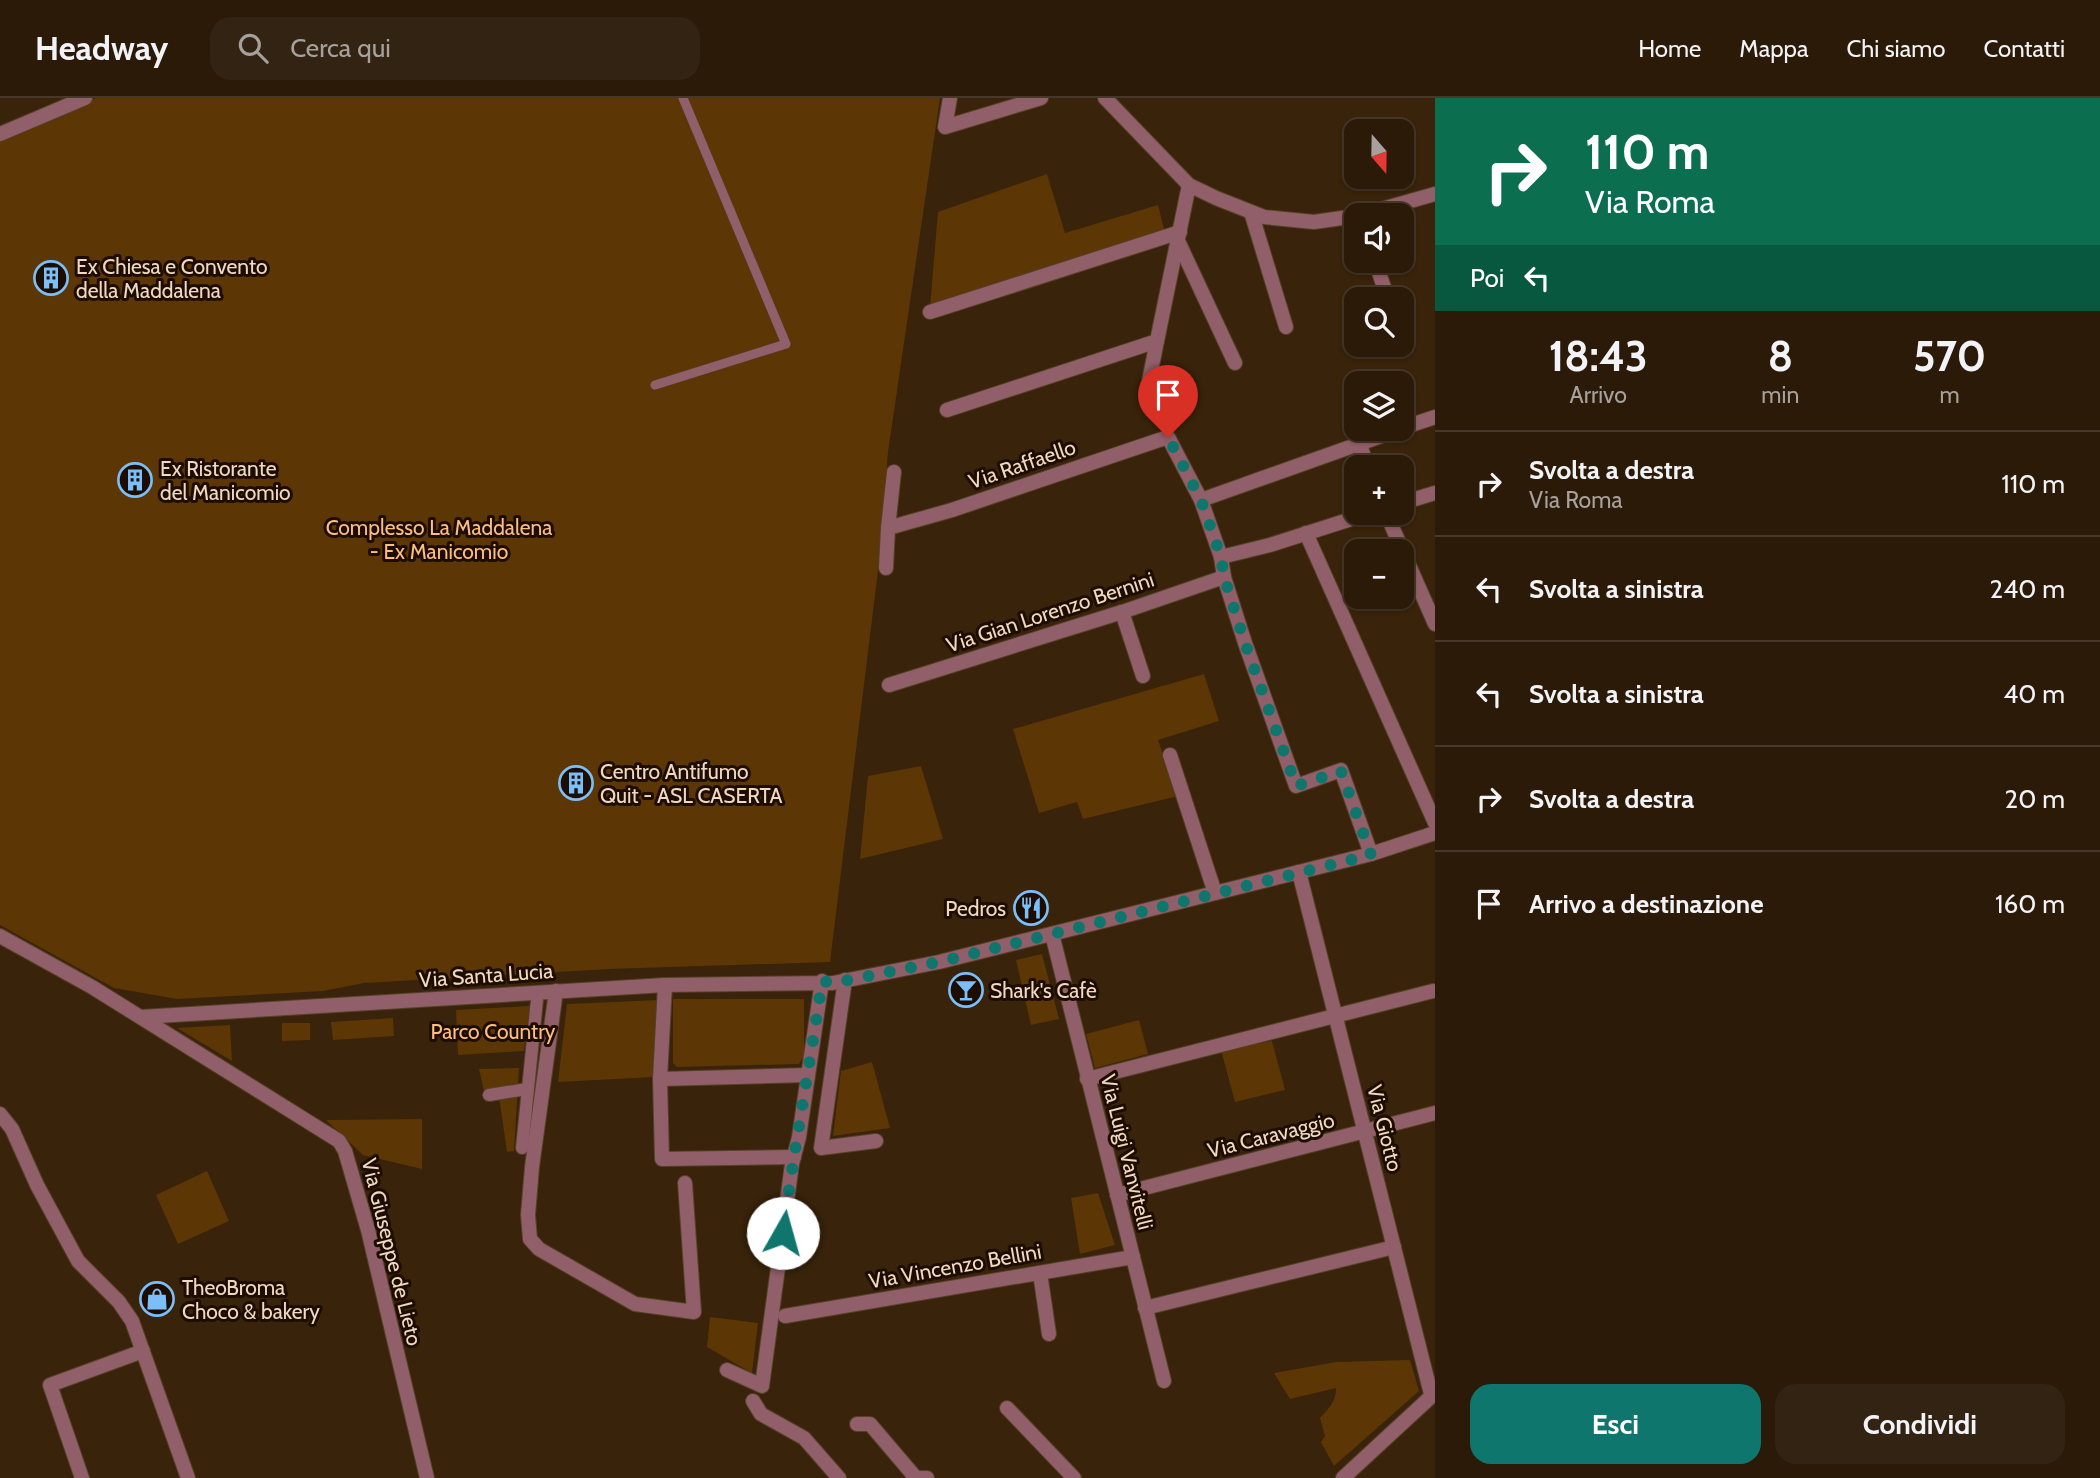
<!DOCTYPE html>
<html lang="it">
<head>
<meta charset="utf-8">
<style>
	:root { --surface:#2b1a08; --page:#332312; --text:#f1f3f6; --muted:#a6a19c; --line:#473829; --accent:#0f766e }
	body { margin:0; font-family:Cabin,sans-serif; background:var(--page); color:var(--text); height:100vh; display:flex; flex-direction:column; font-size:26px; white-space:nowrap }
	* { box-sizing:border-box; margin:0 }
	p { font-size:23px; color:var(--muted) }
	.icon { flex:none; width:38px; height:38px; fill:none; stroke:currentColor; stroke-width:2; stroke-linecap:round; stroke-linejoin:round }
	.map { position:relative; flex:1; overflow:hidden }
	.side { display:flex; flex-direction:column; background:var(--surface); width:665px }
	.side>* { flex:none }
	.guide { background:#0b6e4f; color:#fff; overflow:hidden }
	.needle { width:46px; rotate:160deg }
	.fabs { position:absolute; left:1344px; top:21px; display:grid; gap:14px }
	.fabs a { display:grid; place-items:center; width:70px; height:70px; border-radius:14px; background:var(--surface); box-shadow:0 2px 5px #0004,0 0 0 2px var(--line); font-size:35px }
	.pin { position:absolute; display:grid; place-items:center; width:60px; height:60px; color:#fff; margin:-72px -30px; border-radius:50% 50% 50% 0; rotate:-45deg; box-shadow:0 0 7px #0007 }
	.pin .icon { rotate:45deg }
	.me { position:absolute; width:77px; margin:-38px; rotate:7deg; stroke-linejoin:round; filter:drop-shadow(0 0 5px #0008) }
	.turn { display:flex; align-items:center; gap:24px; height:147px; padding:0 35px; font-size:32px }
	.turn .icon { width:91px; height:91px; stroke-width:2.5 }
	.turn b { display:block; font-size:49px; line-height:60px }
	.then { display:flex; align-items:center; height:66px; padding:0 35px; background:#0003; gap:14px; font-size:26px }
	.eta { display:flex; justify-content:space-evenly; align-items:center; height:119px; text-align:center }
	.eta b { font-size:42px; font-weight:700; line-height:49px }
	.action { display:flex; gap:14px; margin-top:auto; padding:14px 35px }
	.action a { flex:1; height:80px; border-radius:21px; background:var(--accent); color:#fff; font-size:28px; font-weight:700; line-height:80px; text-align:center }
	.action a+a { background:var(--page); color:var(--text) }
	ul { padding:0; list-style:none }
	li { display:flex; align-items:center; gap:21px; height:105px; padding:0 35px; border-top:2px solid var(--line) }
	li div { flex:1 }
	li b { display:block; font-size:26px }
	li em { font-style:normal }
	header { display:flex; align-items:center; gap:42px; box-sizing:border-box; height:98px; padding:0 35px; background:var(--surface); border-bottom:2px solid var(--line) }
	header strong { font-size:33px }
	nav { display:flex; gap:38px; margin-inline-start:auto; font-size:24px }
	.search { width:490px; height:63px; background:var(--page); display:flex; align-items:center; gap:18px; box-sizing:border-box; padding:0 24px; border-radius:21px; color:var(--muted); font-size:26px }
	main { display:flex; flex:1; min-height:0 }
	.map>svg:first-child { display:block }
</style>
</head>
<body>
<header>
<strong>Headway</strong>
<div class="search"><svg class="icon" aria-label="search" viewBox="0 0 24 24"><circle cx="10" cy="10" r="6"/><path d="M15 15l6 6"/></svg>Cerca qui</div>
<nav><a>Home</a><a>Mappa</a><a>Chi siamo</a><a>Contatti</a></nav>
</header>
<main>
<div class="map">
<svg width="1435" height="1380" viewBox="0 0 1435 1380">
	<rect width="100%" height="100%" fill="#39230a"/>
	<g fill="#5c3605">
		<polygon points="96,0 940,0 888,354 881,448 830,864 609,871 364,885 323,893 177,901 114,890 0,827 0,42"/>
		<polygon points="1047,76 1065,135 1158,107 1165,135 930,209 938,114"/>
		<polygon points="1204,576 1219,623 1158,642 1178,698 1083,721 1077,704 1039,715 1013,631"/>
		<polygon points="921,668 943,741 860,761 868,678"/>
		<polygon points="1042,856 1059,921 1031,927 1016,862"/>
		<polygon points="673,901 804,901 804,958 799,966 677,969 673,965"/>
		<polygon points="658,902 654,979 558,984 567,906"/>
		<polygon points="530,908 524,953 458,957 456,912"/>
		<polygon points="393,920 394,938 333,942 331,924"/>
		<polygon points="1139,922 1148,956 1095,970 1086,936"/>
		<polygon points="282,925 310,925 310,942 282,943"/>
		<polygon points="230,927 232,963 177,930"/>
		<polygon points="1272,943 1285,992 1235,1004 1221,952"/>
		<polygon points="872,964 890,1030 833,1038 841,973"/>
		<polygon points="519,970 514,1053 507,1054 498,992 484,993 479,971"/>
		<polygon points="422,1021 422,1071 363,1057 326,1022"/>
		<polygon points="207,1073 229,1123 178,1146 156,1097"/>
		<polygon points="1098,1095 1115,1147 1080,1156 1071,1100"/>
		<polygon points="710,1219 758,1225 752,1275 707,1249"/>
		<path d="M1410,1262l9,31 -85,75 -13,-24 4,-6 -5,-18c9,-10 16,-16 16,-30l-46,11 -16,-26 62,-11z"/>
	</g>
	<g fill="none" stroke-linecap="round" stroke-linejoin="round">
		<g stroke="#564027" stroke-width="10">
			<polyline id="service" points="655,287 786,246 683,0"/>
		</g>
		<g stroke="#564027" stroke-width="14">
			<g id="pedestrian">
				<polyline points="489,997 527,991"/>
				<polyline points="522,1050 537,902"/>
			</g>
		</g>
		<g stroke="#564027" stroke-width="16">
			<g id="minor">
				<polyline points="950,0 945,29 1041,0"/>
				<polyline points="1105,0 1189,87 1216,100 1264,119 1314,124 1356,118"/>
				<polyline points="0,36 85,0"/>
				<polyline points="1251,114 1286,229"/>
				<polyline points="1361,117 1435,96"/>
				<polyline points="1178,143 1235,265"/>
				<polyline points="1375,163 1386,195 1398,201"/>
				<polyline points="930,214 1180,134"/>
				<polyline points="1146,298 1157,243"/>
				<polyline points="947,312 1157,243 1189,87"/>
				<polyline points="1402,330 1435,319"/>
				<polyline points="1359,345 1368,369"/>
				<polyline points="1201,402 1401,331"/>
				<polyline points="1402,405 1435,395"/>
				<polyline points="1386,415 1435,526"/>
				<polyline points="888,430 952,412 1168,339 1201,402 1221,459 1224,479 1245,545 1296,688 1341,672 1371,756"/>
				<polyline points="1306,435 1435,725"/>
				<polyline points="1221,459 1270,447 1370,415"/>
				<polyline points="886,470 888,430 894,374"/>
				<polyline points="1122,514 1143,578"/>
				<polyline points="889,587 1122,514 1224,479"/>
				<polyline points="1170,657 1215,795"/>
				<polyline points="1299,774 1431,1296"/>
				<polyline points="1052,836 1164,1283"/>
				<polyline points="0,838 92,889 339,1043 345,1053 368,1132 427,1380"/>
				<polyline points="845,882 821,1050 876,1043"/>
				<polyline points="665,887 660,981 662,1061 794,1059"/>
				<polyline points="556,893 532,1069 528,1117 530,1141 539,1151 635,1206 694,1214 685,1085"/>
				<polyline points="141,919 665,887 833,885 939,864 1371,756 1435,735"/>
				<polyline points="660,981 808,977"/>
				<polyline points="1087,981 1433,893"/>
				<polyline points="0,1016 12,1031 37,1087 78,1163 119,1204 132,1223 188,1380"/>
				<polyline points="1117,1097 1435,1015"/>
				<polyline points="1040,1175 1049,1236"/>
				<polyline points="1145,1210 1394,1149"/>
				<polyline points="785,1218 1133,1159"/>
				<polyline points="727,1272 762,1288 792,1066 799,1039 822,883"/>
				<polyline points="753,1303 761,1316 804,1340 839,1380"/>
				<polyline points="1007,1310 1074,1380"/>
				<polyline points="857,1326 870,1326 916,1380 927,1380"/>
				<polyline points="82,1380 50,1287 143,1253"/>
				<polyline points="1343,1380 1435,1295"/>
			</g>
		</g>
		<use href="#service" stroke="#915f69" stroke-width="9"/>
		<use href="#pedestrian" stroke="#915f69" stroke-width="12"/>
		<use href="#minor" stroke="#915f69" stroke-width="14"/>
	</g>
	<g fill="none" stroke-linecap="round" stroke-linejoin="round">
		<path stroke="#0f766e" stroke-width="12" stroke-dasharray="0 21.6" d="M783,1135c11,-84 27,-168 39,-252l11,2 106,-21 432,-107 -30,-84 -45,15 -51,-143 -21,-66 -3,-20 -20,-57 -33,-63"/>
	</g>
	<defs>
		<g id="building-ring" transform="scale(1.75)"><circle r="9.5" fill="#1d0d00" stroke="#7bbef8" stroke-width="1.5"/><path d="M-4-6H4V6H1V3H-1V6H-4ZM-2.5-4.3h1.7v1.8h-1.7ZM.8-4.3h1.7v1.8H.8ZM-2.5-1h1.7V.8h-1.7ZM.8-1h1.7V.8H.8Z" fill="#7bbef8"/></g>
		<g id="restaurant-ring" transform="scale(1.75)"><circle r="9.5" fill="#1d0d00" stroke="#7bbef8" stroke-width="1.5"/><path d="M-5-6h1v4h1v-4h1v4h1v-4h1v5L-1.5 .5V6h-2V.5L-5-1ZM5-6V6H3V1.5H1.5Q1.5-4 5-6Z" fill="#7bbef8"/></g>
		<g id="bar-ring" transform="scale(1.75)"><circle r="9.5" fill="#1d0d00" stroke="#7bbef8" stroke-width="1.5"/><path d="M-6-5H6L.8 .8V4.5H3.5V6h-7V4.5H-.8V.8Z" fill="#7bbef8"/></g>
		<g id="shop-ring" transform="scale(1.75)"><circle r="9.5" fill="#1d0d00" stroke="#7bbef8" stroke-width="1.5"/><path d="M-5-2.5h2.3a2.7 3.5 0 0 1 5.4 0H5L5.5 6h-11ZM-1.5-2.5h3a1.5 2.3 0 0 0-3 0Z" fill="#7bbef8"/></g>
	</defs>
	<g fill-rule="evenodd">
		<use href="#building-ring" x="51" y="180"/>
		<use href="#building-ring" x="135" y="382"/>
		<use href="#building-ring" x="576" y="685"/>
		<use href="#restaurant-ring" x="1031" y="810"/>
		<use href="#bar-ring" x="966" y="892"/>
		<use href="#shop-ring" x="157" y="1201"/>
	</g>
	<g text-anchor="middle" dominant-baseline="central" stroke-width="6" stroke-linejoin="round" paint-order="stroke">
		<g font-size="21" fill="#f1d8c1" stroke="#1d0d00" text-anchor="start">
			<text x="76" y="168">Ex Chiesa e Convento<tspan x="76" dy="24">della Maddalena</tspan></text>
			<text x="160" y="370">Ex Ristorante<tspan x="160" dy="24">del Manicomio</tspan></text>
			<text x="600" y="673">Centro Antifumo<tspan x="600" dy="24">Quit - ASL CASERTA</tspan></text>
			<text x="1006" y="810" text-anchor="end">Pedros</text>
			<text x="990" y="892">Shark's Cafè</text>
			<text x="182" y="1189">TheoBroma<tspan x="182" dy="24">Choco &amp; bakery</tspan></text>
		</g>
		<g font-size="21" fill="#f1d8c1" stroke="#1d0d00">
			<text transform="translate(1022 366) rotate(-19)">Via Raffaello</text>
			<text transform="translate(1050 514) rotate(-18)">Via Gian Lorenzo Bernini</text>
			<text transform="translate(486 877) rotate(-4)">Via Santa Lucia</text>
			<text transform="translate(1385 1030) rotate(76)">Via Giotto</text>
			<text transform="translate(1271 1037) rotate(-14)">Via Caravaggio</text>
			<text transform="translate(1127 1054) rotate(76)">Via Luigi Vanvitelli</text>
			<text transform="translate(392 1154) rotate(76)">Via Giuseppe de Lieto</text>
			<text transform="translate(955 1168) rotate(-10)">Via Vincenzo Bellini</text>
		</g>
		<g font-size="21" fill="#fdbe7f" stroke="#1d0d00">
			<text x="439" y="429">Complesso La Maddalena<tspan x="439" dy="24">- Ex Manicomio</tspan></text>
			<text x="493" y="933">Parco Country</text>
		</g>
	</g>
</svg>
<div class="fabs">
<a><svg class="needle" viewBox="-14 -14 28 28"><path d="M0-13l5 13h-10z" fill="#e53935"/><path d="M0 13l5-13h-10z" fill="#a6a19c"/></svg></a>
<a><svg class="icon" aria-label="sound" viewBox="0 0 24 24"><path d="M4 9h4l5-4v14l-5-4H4zM17 9q2 3 0 6"/></svg></a>
<a><svg class="icon" aria-label="search" viewBox="0 0 24 24"><circle cx="10" cy="10" r="6"/><path d="M15 15l6 6"/></svg></a>
<a><svg class="icon" aria-label="layers" viewBox="0 0 24 24"><path d="M12 4l9 5-9 5-9-5zM3 14l9 5 9-5"/></svg></a>
<a>+</a>
<a>−</a>
</div>
<div class="pin" style="left:1168px;top:339px;background:#d93025"><svg class="icon" aria-label="arrive" viewBox="0 0 24 24"><path d="M6 21V4h12l-3 4 3 4H6"/></svg></div>
<svg class="me" style="left:783px;top:1135px" viewBox="-20 -20 40 40"><circle r="19" fill="#fff"/><path d="M0-13L10 11 0 6-10 11z" fill="#0f766e"/></svg>
</div>
<section class="side">
<div class="guide">
<div class="turn"><svg class="icon" aria-label="right" viewBox="0 0 24 24"><path d="M7 20v-9h11M14 6l5 5-5 5"/></svg><div><b>110 m</b>Via Roma</div></div>
<div class="then">Poi<svg class="icon" aria-label="left" viewBox="0 0 24 24"><path d="M17 20v-9H6M10 6l-5 5 5 5"/></svg></div>
</div>
<div class="eta">
<div><b>18:43</b><p>Arrivo</p></div>
<div><b>8</b><p>min</p></div>
<div><b>570</b><p>m</p></div>
</div>
<ul>
<li><svg class="icon" aria-label="right" viewBox="0 0 24 24"><path d="M7 20v-9h11M14 6l5 5-5 5"/></svg><div><b>Svolta a destra</b><p>Via Roma</p></div><em>110 m</em></li>
<li><svg class="icon" aria-label="left" viewBox="0 0 24 24"><path d="M17 20v-9H6M10 6l-5 5 5 5"/></svg><div><b>Svolta a sinistra</b></div><em>240 m</em></li>
<li><svg class="icon" aria-label="left" viewBox="0 0 24 24"><path d="M17 20v-9H6M10 6l-5 5 5 5"/></svg><div><b>Svolta a sinistra</b></div><em>40 m</em></li>
<li><svg class="icon" aria-label="right" viewBox="0 0 24 24"><path d="M7 20v-9h11M14 6l5 5-5 5"/></svg><div><b>Svolta a destra</b></div><em>20 m</em></li>
<li><svg class="icon" aria-label="arrive" viewBox="0 0 24 24"><path d="M6 21V4h12l-3 4 3 4H6"/></svg><div><b>Arrivo a destinazione</b></div><em>160 m</em></li>
</ul>
<div class="action"><a>Esci</a><a>Condividi</a></div>
</section>
</main>
</body>
</html>
